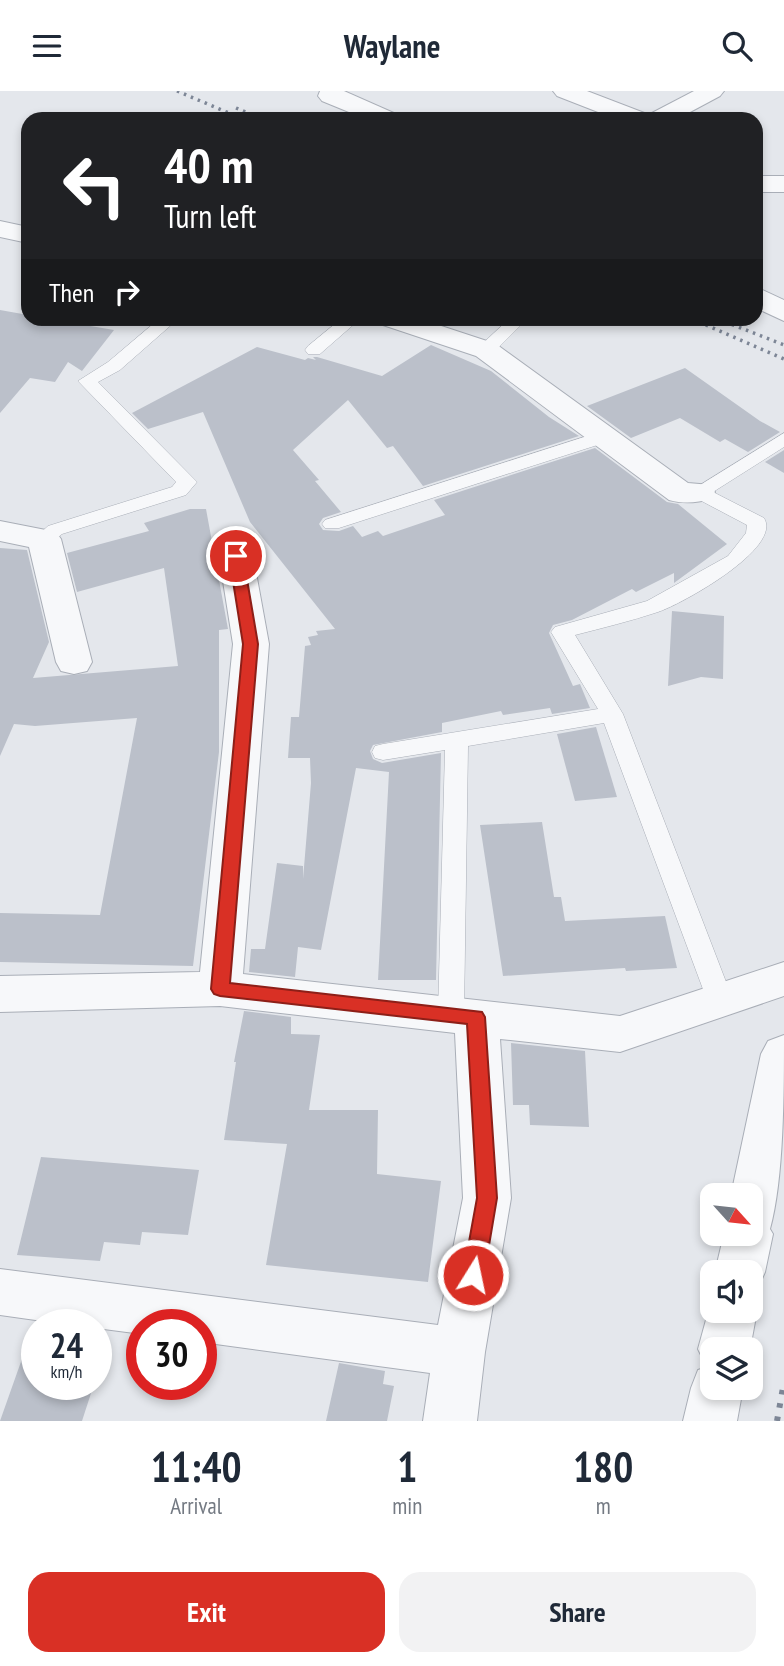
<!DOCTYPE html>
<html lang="en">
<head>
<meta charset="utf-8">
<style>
	:root { --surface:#fff; --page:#f2f2f3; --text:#1f2937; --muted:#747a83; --accent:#d93025 }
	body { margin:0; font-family:"PT Sans Narrow",sans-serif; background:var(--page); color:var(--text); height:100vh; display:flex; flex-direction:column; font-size:26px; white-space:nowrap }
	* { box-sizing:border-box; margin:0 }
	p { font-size:23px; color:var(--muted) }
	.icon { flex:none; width:38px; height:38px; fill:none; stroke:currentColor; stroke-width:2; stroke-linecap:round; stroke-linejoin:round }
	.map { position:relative; height:1330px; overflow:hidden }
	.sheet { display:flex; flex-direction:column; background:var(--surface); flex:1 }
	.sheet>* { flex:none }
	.guide { position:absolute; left:21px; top:21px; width:742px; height:214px; border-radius:21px; box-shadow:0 4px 10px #0003; background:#202124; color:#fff; overflow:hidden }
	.needle { width:46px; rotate:117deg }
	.fabs { position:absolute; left:700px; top:1092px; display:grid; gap:14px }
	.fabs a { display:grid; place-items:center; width:63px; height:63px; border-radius:14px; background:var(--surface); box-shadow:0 4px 10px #0003; font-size:35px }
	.speed { position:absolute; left:21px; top:1218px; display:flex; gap:14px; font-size:35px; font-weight:700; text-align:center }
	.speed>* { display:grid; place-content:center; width:91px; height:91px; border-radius:50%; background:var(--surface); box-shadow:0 4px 10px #0003; line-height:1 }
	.speed small { font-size:18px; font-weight:400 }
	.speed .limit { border:10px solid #d22; background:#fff; color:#111 }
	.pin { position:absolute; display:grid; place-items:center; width:60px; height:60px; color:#fff; margin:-30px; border:4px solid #fff; border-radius:50%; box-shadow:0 2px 7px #0007 }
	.me { position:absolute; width:77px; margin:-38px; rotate:10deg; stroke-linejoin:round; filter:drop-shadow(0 0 5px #0008) }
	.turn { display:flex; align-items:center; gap:24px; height:147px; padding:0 28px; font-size:32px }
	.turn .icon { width:91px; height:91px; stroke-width:2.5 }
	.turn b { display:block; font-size:49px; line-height:60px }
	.then { display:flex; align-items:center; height:66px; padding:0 28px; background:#0003; gap:14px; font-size:26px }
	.eta { display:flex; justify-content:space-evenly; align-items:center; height:119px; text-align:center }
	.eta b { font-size:42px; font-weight:700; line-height:49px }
	.primary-button { display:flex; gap:14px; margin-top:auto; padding:14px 28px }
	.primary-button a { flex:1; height:80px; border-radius:21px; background:var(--accent); color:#fff; font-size:28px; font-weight:700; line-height:80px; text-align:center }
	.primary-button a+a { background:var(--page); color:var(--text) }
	header { display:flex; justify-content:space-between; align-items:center; height:91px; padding:0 28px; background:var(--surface); font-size:32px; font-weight:700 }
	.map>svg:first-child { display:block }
</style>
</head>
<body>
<header><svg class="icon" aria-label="menu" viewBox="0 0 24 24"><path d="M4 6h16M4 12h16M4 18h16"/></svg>Waylane<svg class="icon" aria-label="search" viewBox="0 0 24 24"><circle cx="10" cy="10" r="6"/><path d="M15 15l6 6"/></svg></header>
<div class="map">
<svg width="784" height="1330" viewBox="0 0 784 1330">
	<rect width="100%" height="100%" fill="#e4e7ec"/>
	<g fill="#bbc0ca">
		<polygon points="0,219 28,224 28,228 49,228 114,239 82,280 68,271 55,291 30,287 0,322"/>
		<polygon points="431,254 491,280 549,326 579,345 423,395 393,355 387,357 348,309 293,359 319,389 315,390 341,421 323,427 319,433 323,439 339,440 353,435 362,446 378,440 383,445 445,424 434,409 595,357 667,411 678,413 727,453 674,492 674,482 636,501 632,498 572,529 553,534 549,542 573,595 580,593 590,617 552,623 550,617 503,624 501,620 442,632 442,641 373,654 370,660 373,668 382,672 441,662 436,889 378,889 389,681 356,677 321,859 298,856 295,886 249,881 251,858 265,858 277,772 303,775 303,788 311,692 310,667 288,667 291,626 299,626 305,555 311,554 308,546 318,544 316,540 335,538 250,431 203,321 148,338 132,322 257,256 305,269 308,267 316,269 313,266 317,266 382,285"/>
		<polygon points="685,277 760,330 780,341 748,361 725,348 720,351 680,327 631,347 587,315"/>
		<polygon points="784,359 784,382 765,371"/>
		<polygon points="190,418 206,418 228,538 219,539 219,661 193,875 0,871 0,822 100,824 137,627 35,635 14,633 0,665 0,457 27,459 49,551 33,587 178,575 164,477 77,501 67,462 149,440 144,432"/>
		<polygon points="672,520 724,525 723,588 701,586 668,595"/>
		<polygon points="596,636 617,706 575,710 557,643"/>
		<polygon points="542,731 554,806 561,806 565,830 665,825 677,877 626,880 625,877 503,885 480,734"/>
		<polygon points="244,920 291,926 291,943 320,944 309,1019 378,1019 377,1083 441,1090 428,1191 266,1174 287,1053 224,1049 236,971 234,971"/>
		<polygon points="511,952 585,960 589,1036 530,1034 529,1014 513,1014"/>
		<polygon points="41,1066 199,1079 188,1144 142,1141 140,1154 104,1151 100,1170 17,1164"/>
		<polygon points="29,1248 37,1249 37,1293 94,1293 82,1330 0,1330"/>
		<polygon points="339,1272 385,1280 383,1293 394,1295 387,1330 326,1330"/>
	</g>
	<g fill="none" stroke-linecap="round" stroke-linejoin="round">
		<g stroke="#a9aeb7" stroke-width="1">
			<g id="service">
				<polygon points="159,228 178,228 120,279 98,291 197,391 186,404 62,443 51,452 37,452 34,448 48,435 172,396 176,391 78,290 108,271"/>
				<polygon points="341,228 360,228 320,263 308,263 305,259 308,255"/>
				<polygon points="509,228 527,228 492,263 480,263 477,259 480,255"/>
				<polygon points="606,339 615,345 613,349 339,437 325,437 322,433 325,429"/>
				<path d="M784,342v14l-71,45 51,26c19,30 -82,86 -106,94 -27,9 -56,16 -83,23l48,79 110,286 -4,7 -9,3 -9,-3 -4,-7 -103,-277 -136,23 -4,268 -4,7 -9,4 -9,-4 -4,-7 7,-264 -62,10 -8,-2 -3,-6 3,-6 8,-2 215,-35 -47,-77 4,-5 92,-26 81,-45 18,-23 1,-8 -55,-29 -3,-4z"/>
			</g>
		</g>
		<g stroke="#a9aeb7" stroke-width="2">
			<g id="minor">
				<polygon points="320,0 344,0 396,23 399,28 366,28 322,10 318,5"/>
				<polygon points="694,0 724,0 720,5 677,28 647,28 650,23"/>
				<rect x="756" y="85" width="28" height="16"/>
				<polygon points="0,130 28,136 28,152 0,146"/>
				<path d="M379,228h41l76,25 192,139 23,2 4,7 -4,7c-15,4 -27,5 -42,1l-193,-144 -93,-31z"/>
				<polygon points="0,430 56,441 61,448 92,571 87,580 74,583 61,580 56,571 29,456 0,450"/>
				<polygon points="236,454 248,457 253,465 269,553 243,883 620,925 784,871 784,905 620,961 500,948 511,1107 485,1261 477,1330 423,1330 430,1282 201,1251 201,1234 142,1234 142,1243 96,1237 96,1234 71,1234 0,1224 0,1178 438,1234 463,1107 455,942 220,915 0,921 0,885 200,881 233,553 219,465 224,457"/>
				<path d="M784,944c0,56 0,144 -14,194l3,5 -8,38 -7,16 -7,3v-19h-36l9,-38h27v-39h-20l30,-141 7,-13z"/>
				<polygon points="751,1205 757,1220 750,1258 712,1258 712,1297 743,1297 737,1330 683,1330 691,1297 698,1279 707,1276 698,1258 712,1207 712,1220 751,1220"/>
			</g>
		</g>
		<g stroke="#a9aeb7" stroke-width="2">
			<g id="tertiary">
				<polygon points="553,0 587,0 647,23 650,28 616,28 557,5"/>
				<polygon points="756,196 784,209 784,230 756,217"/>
			</g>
		</g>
		<use href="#service" fill="#f7f8fa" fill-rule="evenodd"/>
		<use href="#minor" fill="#f7f8fa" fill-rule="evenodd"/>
		<use href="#tertiary" fill="#f7f8fa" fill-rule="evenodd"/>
		<g stroke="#7d8696" stroke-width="3.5" stroke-dasharray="2.5 5" stroke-linecap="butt">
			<polyline points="177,0 243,28"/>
			<polyline points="236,17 262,28"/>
			<polyline points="692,228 784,268"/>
			<polyline points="718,228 784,254"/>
		</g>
		<polyline stroke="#7d8696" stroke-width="6" stroke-dasharray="4.5 9" stroke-linecap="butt" points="777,1330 784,1291"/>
	</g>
	<polygon fill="#d93025" stroke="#8d1f18" stroke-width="2" points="236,461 243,465 258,553 230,892 482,921 485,926 497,1107 484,1184 481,1191 473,1193 466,1191 463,1184 477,1107 467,933 220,905 214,903 211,898 243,553 229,465"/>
</svg>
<div class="fabs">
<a><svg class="needle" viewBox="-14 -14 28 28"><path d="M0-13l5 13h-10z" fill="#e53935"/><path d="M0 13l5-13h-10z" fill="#747a83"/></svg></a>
<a><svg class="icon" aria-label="sound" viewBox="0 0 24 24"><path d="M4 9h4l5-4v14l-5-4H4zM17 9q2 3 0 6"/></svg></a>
<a><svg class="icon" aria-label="layers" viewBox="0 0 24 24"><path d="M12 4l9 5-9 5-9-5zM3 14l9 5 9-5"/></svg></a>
</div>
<div class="speed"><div>24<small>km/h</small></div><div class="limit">30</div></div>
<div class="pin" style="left:236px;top:465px;background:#d93025"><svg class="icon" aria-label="arrive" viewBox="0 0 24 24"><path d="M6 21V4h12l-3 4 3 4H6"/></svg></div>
<svg class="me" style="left:473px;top:1184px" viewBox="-20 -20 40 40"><circle r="17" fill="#d93025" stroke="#fff" stroke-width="3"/><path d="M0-11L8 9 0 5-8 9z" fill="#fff"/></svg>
<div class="guide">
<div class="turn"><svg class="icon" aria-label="left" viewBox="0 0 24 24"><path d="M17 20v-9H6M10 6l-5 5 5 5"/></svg><div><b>40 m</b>Turn left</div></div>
<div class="then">Then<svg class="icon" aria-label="right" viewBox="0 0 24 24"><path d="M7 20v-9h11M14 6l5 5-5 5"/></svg></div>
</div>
</div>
<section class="sheet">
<div class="eta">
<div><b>11:40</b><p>Arrival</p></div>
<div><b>1</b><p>min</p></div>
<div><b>180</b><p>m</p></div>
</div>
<div class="primary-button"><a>Exit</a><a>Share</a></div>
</section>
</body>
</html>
